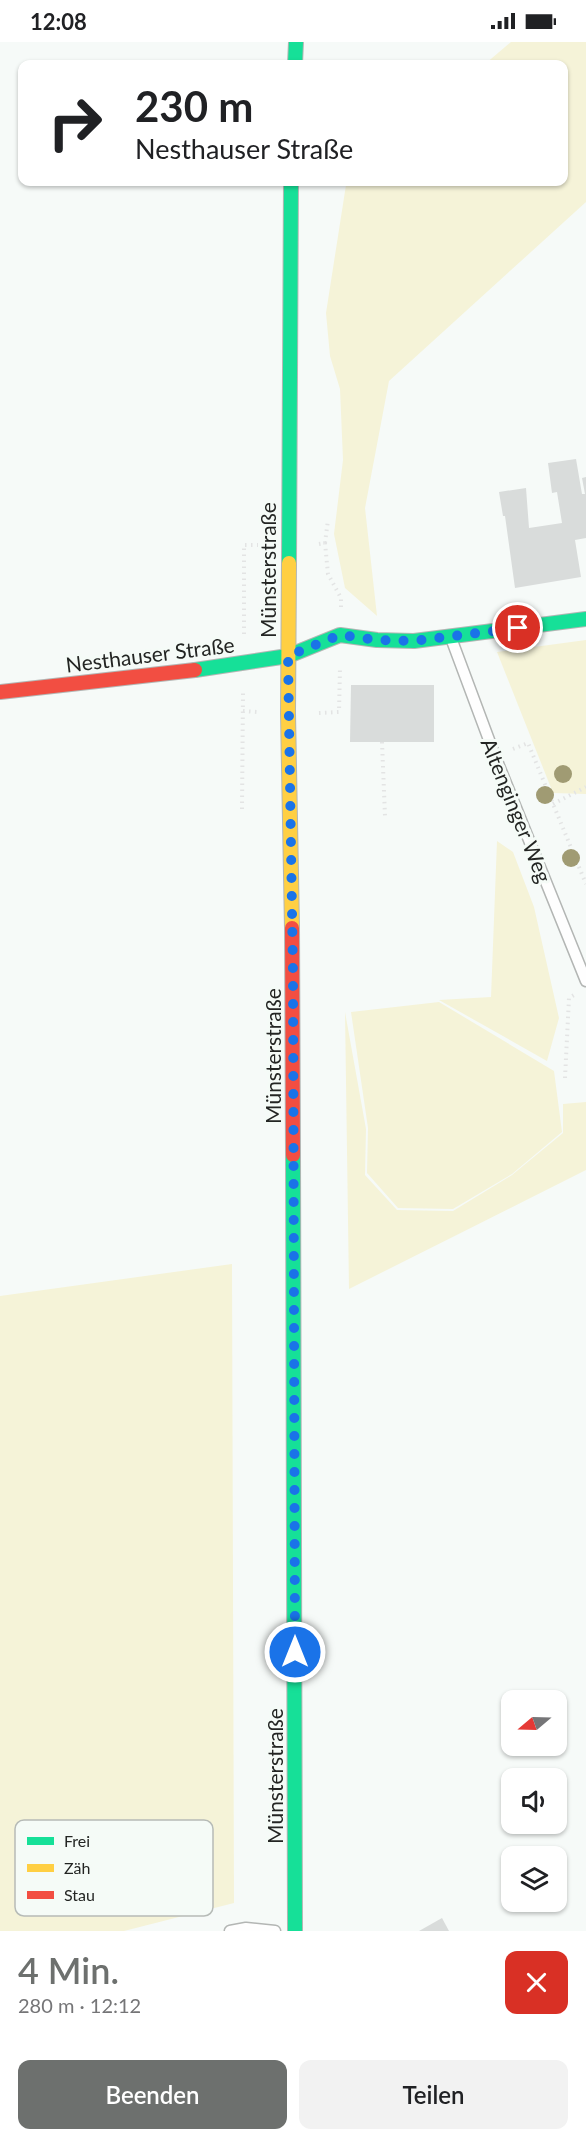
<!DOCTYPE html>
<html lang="de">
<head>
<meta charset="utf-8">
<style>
	:root { --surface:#fff; --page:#f2f2f2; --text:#202124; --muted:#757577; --accent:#6d706e }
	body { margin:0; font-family:Lato,sans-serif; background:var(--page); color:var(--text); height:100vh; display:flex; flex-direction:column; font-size:22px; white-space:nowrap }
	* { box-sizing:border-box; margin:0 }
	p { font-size:20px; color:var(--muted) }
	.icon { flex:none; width:33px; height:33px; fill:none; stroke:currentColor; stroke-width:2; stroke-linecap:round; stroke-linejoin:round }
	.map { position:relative; height:1889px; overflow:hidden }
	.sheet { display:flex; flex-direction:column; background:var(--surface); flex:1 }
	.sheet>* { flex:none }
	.banner { position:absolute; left:18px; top:18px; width:550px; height:126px; border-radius:12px; box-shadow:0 2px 4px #0004; background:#fff; color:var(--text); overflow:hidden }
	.needle { width:39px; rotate:251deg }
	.fabs { position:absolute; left:501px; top:1648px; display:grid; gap:12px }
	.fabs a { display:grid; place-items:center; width:66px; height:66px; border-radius:12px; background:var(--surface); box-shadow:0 2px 4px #0004; font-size:30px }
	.pin { position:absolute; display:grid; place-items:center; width:51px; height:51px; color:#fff; margin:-26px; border:3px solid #fff; border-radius:50%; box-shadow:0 2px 6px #0007 }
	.me { position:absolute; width:66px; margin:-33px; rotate:0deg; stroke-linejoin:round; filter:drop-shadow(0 0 4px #0008) }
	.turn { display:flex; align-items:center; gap:21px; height:126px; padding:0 18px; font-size:27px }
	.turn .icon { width:78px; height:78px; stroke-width:2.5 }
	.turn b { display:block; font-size:42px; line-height:51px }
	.round { display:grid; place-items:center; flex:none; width:63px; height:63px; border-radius:12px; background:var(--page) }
	.summary { display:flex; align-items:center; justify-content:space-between; height:102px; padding:0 18px }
	h1 { font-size:36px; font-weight:600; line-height:45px; color:var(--accent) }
	.cta { display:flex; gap:12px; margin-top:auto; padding:12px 18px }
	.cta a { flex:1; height:69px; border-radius:12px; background:var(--accent); color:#fff; font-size:24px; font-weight:600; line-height:69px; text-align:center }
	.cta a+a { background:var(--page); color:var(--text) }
	.status { display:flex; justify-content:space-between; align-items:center; height:42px; padding:0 30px; background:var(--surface); direction:ltr }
	.status svg { height:16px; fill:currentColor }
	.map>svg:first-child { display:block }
</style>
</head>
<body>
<div class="status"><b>12:08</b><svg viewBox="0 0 49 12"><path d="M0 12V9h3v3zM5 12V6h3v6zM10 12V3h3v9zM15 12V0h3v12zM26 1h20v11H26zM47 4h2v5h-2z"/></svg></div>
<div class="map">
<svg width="586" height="1889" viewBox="0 0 586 1889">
	<rect width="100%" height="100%" fill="#f6faf8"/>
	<g fill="#f5f3d8">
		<polygon points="511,0 586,0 586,160 389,339 365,466 377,574 345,546 334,492 343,418 340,347 330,314 326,271 346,143 351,140 564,140 564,22 485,22"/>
		<polygon points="586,598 586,752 553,751 497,610"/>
		<polygon points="497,799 513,810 534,865 559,976 547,1019 439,958 491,955"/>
		<polygon points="439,960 554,1029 562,1090 512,1132 453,1167 398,1166 367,1131 368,1086 351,970"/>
		<polygon points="345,970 366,1087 365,1133 397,1168 453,1169 512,1133 563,1091 563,1062 586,1060 586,1128 349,1247"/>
		<polygon points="232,1222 234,1861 124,1889 0,1889 0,1254"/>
	</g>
	<g fill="#d9dcdb">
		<polygon points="576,417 582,452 585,452 582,436 586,435 586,496 575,498 581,535 515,546 505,474 503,474 499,450 526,446 529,486 562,481 557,450 552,451 548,421"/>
		<polygon points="351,643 434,643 434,700 350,700"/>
		<polygon points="442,1876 449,1889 419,1889"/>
	</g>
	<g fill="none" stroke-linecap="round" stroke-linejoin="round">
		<g stroke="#b3b6b4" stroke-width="13">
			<g id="lane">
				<polyline points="451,596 495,714 586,939"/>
				<polyline points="230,1889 246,1886 275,1889"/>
			</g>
		</g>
		<g stroke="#b3b6b4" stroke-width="16">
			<g id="fast">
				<polyline points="295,22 296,0"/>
				<polyline points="289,521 291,140"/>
				<polyline points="195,628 288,614 340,593 377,598 414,599 586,577"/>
				<polyline points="293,1113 295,1889"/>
			</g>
		</g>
		<g stroke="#b3b6b4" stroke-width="16">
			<polyline id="slow" points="289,521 288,671 292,886"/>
		</g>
		<g stroke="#b3b6b4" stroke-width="16">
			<g id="jam">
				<polyline points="0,650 195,628"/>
				<polyline points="292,886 293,1113"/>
			</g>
		</g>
		<g stroke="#e3e4e4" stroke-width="4" stroke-dasharray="1.5 4.5" stroke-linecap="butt">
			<polyline points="325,501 328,478"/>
			<polyline points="319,502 325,501 328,532 341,556 341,565"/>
			<polyline points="244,592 244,503 258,503"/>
			<polyline points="243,669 257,670"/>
			<polyline points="319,671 339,670 340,626"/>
			<polyline points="382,700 385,774"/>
			<polyline points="513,707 528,701 586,842"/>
			<polyline points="553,762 586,745"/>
			<polyline points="242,767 243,651"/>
			<polyline points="565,1036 569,956 574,953"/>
		</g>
		<use href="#lane" stroke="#fefefe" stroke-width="10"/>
		<use href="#fast" stroke="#16e098" stroke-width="14"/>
		<use href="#slow" stroke="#ffcf43" stroke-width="14"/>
		<use href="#jam" stroke="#f24e42" stroke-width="14"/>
	</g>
	<g fill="#a09b73">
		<circle cx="563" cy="732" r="9"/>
		<circle cx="545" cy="753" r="9"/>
		<circle cx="571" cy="816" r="9"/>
	</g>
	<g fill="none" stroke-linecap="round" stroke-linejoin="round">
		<polyline stroke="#1a73e8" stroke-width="10" stroke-dasharray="0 18" points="295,1610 293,933 288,614 340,593 377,598 414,599 518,586"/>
	</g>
	<g text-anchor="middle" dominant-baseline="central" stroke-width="6" stroke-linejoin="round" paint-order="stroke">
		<g font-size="21" fill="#232523" stroke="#f5fbf7">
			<text transform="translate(267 528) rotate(-90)">Münsterstraße</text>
			<text transform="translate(150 612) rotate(-7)">Nesthauser Straße</text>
			<text transform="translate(517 768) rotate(68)">Altenginger Weg</text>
			<text transform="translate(272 1014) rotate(-90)">Münsterstraße</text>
			<text transform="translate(274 1734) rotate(-90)">Münsterstraße</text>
		</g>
	</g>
	<rect x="15" y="1778" width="198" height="96" rx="9" fill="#f5fbf7" stroke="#b6bbb7" stroke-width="1.5"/>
	<rect x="27" y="1795" width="27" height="8" fill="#16e098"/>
	<rect x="27" y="1822" width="27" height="8" fill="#ffcf43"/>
	<rect x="27" y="1849" width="27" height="8" fill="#f24e42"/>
	<g font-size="16" fill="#232523">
		<text x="64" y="1805">Frei</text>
		<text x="64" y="1832">Zäh</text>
		<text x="64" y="1859">Stau</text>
	</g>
</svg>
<div class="fabs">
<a><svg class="needle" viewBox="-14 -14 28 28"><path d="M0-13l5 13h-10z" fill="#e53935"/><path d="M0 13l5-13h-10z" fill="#757577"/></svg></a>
<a><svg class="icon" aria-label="sound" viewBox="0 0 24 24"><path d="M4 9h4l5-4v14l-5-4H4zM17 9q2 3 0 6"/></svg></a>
<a><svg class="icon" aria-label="layers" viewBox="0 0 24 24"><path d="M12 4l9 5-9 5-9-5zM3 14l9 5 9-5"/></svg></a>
</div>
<div class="pin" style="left:518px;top:586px;background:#d93025"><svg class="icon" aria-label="arrive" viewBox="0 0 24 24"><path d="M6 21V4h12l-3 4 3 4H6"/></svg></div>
<svg class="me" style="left:295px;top:1610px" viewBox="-20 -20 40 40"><circle r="17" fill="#1a73e8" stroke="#fff" stroke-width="3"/><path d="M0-11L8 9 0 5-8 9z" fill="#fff"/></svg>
<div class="banner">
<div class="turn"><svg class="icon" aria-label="right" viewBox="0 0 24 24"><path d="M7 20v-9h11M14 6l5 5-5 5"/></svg><div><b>230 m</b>Nesthauser Straße</div></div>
</div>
</div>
<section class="sheet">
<div class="summary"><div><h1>4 Min.</h1><p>280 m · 12:12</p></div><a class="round" style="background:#d93025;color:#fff"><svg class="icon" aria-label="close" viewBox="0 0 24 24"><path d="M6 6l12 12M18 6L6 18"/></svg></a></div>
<div class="cta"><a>Beenden</a><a>Teilen</a></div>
</section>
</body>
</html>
